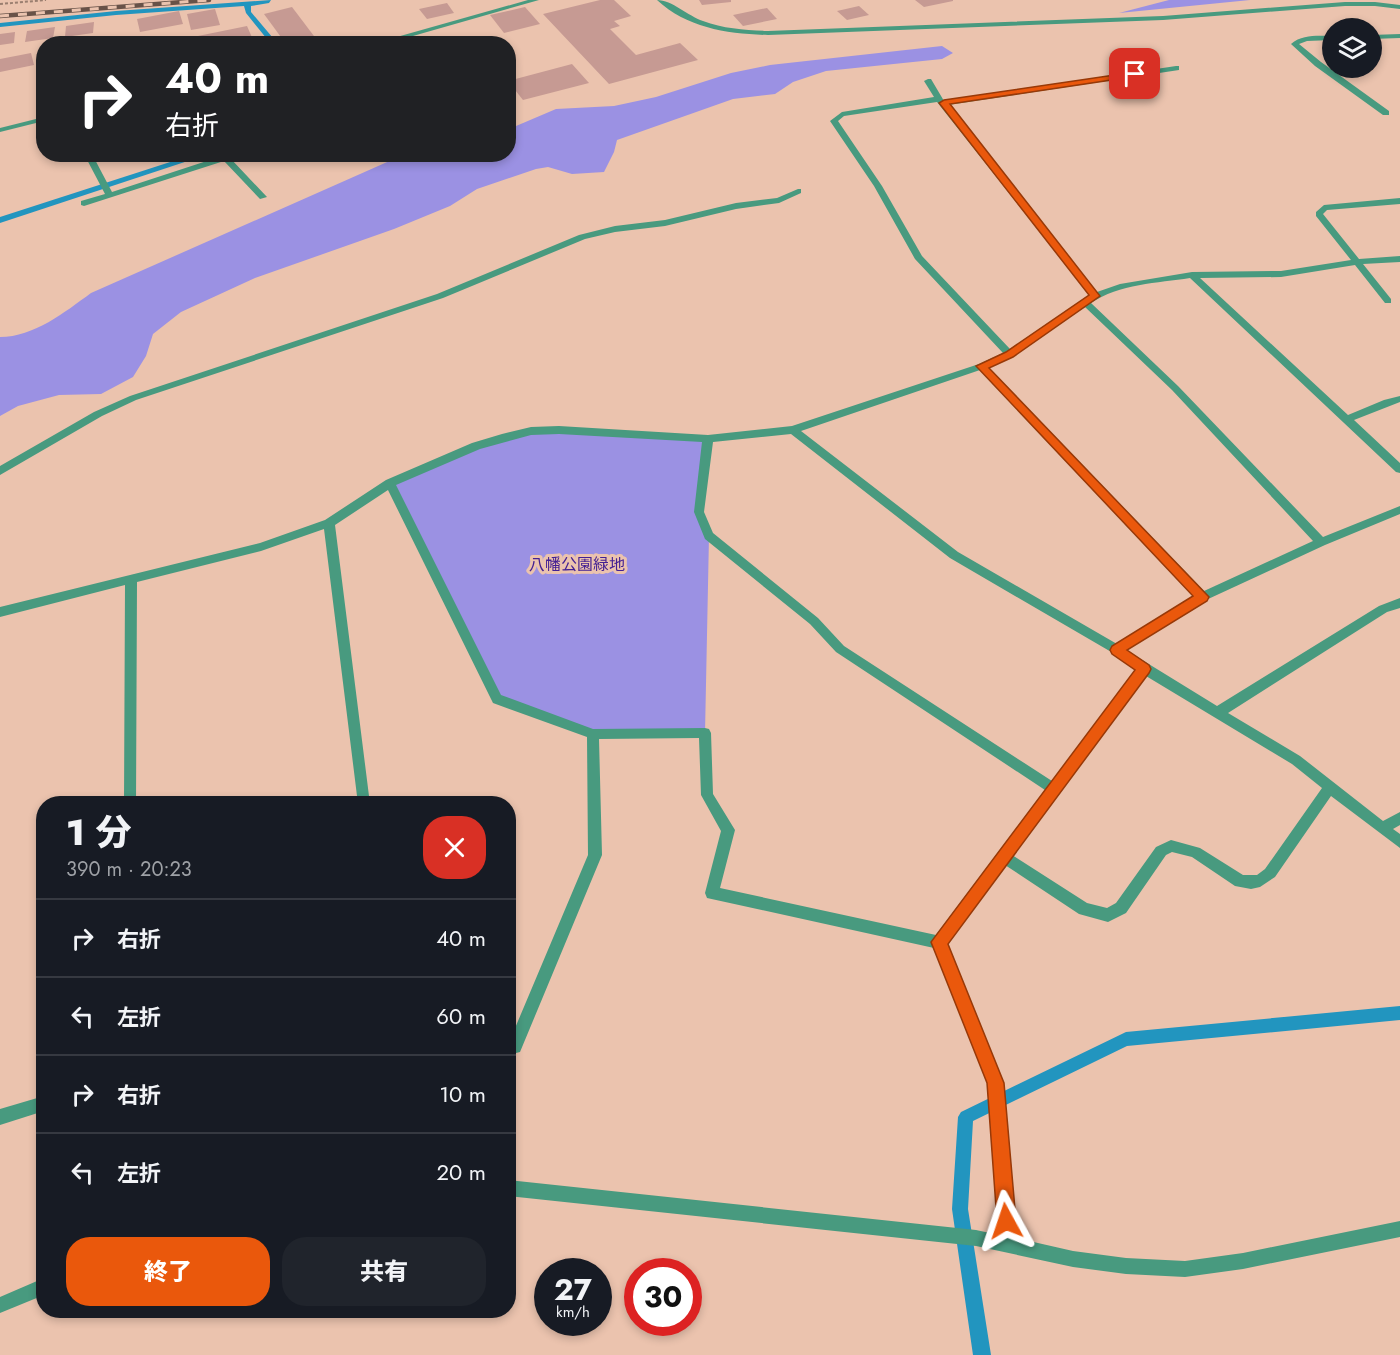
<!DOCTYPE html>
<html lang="ja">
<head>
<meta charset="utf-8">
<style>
	:root { --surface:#171b24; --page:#20242c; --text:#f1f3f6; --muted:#9ea1a6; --line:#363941; --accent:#ea580c }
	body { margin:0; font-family:Jost,"Noto Sans JP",sans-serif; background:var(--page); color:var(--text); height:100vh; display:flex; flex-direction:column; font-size:22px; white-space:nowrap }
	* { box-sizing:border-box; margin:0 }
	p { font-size:20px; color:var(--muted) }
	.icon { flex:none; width:33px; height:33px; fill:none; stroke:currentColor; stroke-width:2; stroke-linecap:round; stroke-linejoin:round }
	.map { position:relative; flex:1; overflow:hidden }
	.sheet { position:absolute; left:36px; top:796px; width:480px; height:522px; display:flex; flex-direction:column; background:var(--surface); border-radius:24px; box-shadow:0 3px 9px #0003 }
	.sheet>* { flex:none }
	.top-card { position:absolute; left:36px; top:36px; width:480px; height:126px; border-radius:24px; box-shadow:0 3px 9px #0003; background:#202124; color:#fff; overflow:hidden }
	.buttons { position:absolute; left:1322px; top:18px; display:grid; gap:12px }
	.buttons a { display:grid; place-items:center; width:60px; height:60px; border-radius:50%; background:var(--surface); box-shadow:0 3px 9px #0003; font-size:30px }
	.speed { position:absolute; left:534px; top:1258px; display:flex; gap:12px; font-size:30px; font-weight:700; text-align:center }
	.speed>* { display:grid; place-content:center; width:78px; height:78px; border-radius:50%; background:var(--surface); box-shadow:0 3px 9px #0003; line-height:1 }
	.speed small { font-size:15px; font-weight:400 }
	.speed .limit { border:9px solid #d22; background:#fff; color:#111 }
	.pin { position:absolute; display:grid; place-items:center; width:51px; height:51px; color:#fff; margin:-26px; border-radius:12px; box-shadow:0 3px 9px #0006 }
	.me { position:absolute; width:66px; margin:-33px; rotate:355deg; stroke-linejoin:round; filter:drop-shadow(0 0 4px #0008) }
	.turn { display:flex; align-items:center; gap:21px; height:126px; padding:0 30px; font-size:27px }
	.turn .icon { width:78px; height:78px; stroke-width:2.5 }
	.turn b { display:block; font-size:42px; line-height:51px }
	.round { display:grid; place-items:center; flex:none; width:63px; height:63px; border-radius:24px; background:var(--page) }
	.overview { display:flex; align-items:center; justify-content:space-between; height:102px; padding:0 30px }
	h1 { font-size:36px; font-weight:800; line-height:45px }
	.button { display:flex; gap:12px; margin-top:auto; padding:12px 30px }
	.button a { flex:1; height:69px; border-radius:24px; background:var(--accent); color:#fff; font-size:24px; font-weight:800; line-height:69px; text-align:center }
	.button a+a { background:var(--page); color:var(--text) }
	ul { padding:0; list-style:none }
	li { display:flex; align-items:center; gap:18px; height:78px; padding:0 30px; border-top:2px solid var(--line) }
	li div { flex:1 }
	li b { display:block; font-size:22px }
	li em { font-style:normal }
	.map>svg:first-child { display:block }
</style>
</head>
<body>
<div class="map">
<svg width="1400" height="1355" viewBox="0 0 1400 1355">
	<rect width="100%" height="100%" fill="#ebc3ae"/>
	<g fill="#9b91e3">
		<polygon points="1169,0 1250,0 1119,13"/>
		<path d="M942,46l11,7 -11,6 -116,12 -33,11 -18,12 -42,5 -116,41 -3,12 -10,20 -32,2 -24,-7 -12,2 -59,20 -27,17 -56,23 -139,49 -74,34 -28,22 -7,22 -13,21 -32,17 -42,1 -41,11 -18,10v-79c34,0 65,-25 91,-44l312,-138 105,-1 1,-25 47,-20 58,-3 42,-9 75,-24 39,-8z"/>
		<polygon points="531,431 708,439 699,512 709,536 705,733 593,734 497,699 390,483 476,446"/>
	</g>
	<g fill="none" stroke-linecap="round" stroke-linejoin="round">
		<g fill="#2295bf" fill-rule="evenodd">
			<polygon points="271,0 269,3 251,6 251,12 278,44 271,44 246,13 244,6 116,15 0,27 0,23 116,11"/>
			<polygon points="195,154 209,154 0,223 0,217"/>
			<polygon points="1400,1006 1400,1020 1127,1046 973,1121 968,1209 991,1355 973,1355 952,1209 958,1117 961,1112 1126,1032"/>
		</g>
	</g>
	<g fill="#c69a93">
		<polygon points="600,0 614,0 631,16 614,21 620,26 610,29 636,55 680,43 698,60 609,84 543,14"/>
		<polygon points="699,0 731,0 731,2 702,5"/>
		<polygon points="915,0 953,0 953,1 924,7"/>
		<polygon points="447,3 454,13 427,19 419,9"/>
		<polygon points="859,6 869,15 847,20 837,11"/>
		<polygon points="292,7 320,44 286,44 264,14"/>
		<polygon points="525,7 540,24 504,33 490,15"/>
		<polygon points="767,8 777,19 743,26 733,15"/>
		<polygon points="215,9 220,25 191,30 187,14"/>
		<polygon points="179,11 183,24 140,32 137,19"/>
		<polygon points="94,22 93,33 65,37 66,26"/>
		<polygon points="247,26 254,42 201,44 198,36"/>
		<polygon points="55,27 53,38 25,42 27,31"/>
		<polygon points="15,32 14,43 0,45 0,34"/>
		<polygon points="31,53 34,65 0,72 0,59"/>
		<polygon points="572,64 589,83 523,100 508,81"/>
	</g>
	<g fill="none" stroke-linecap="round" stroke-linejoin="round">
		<polyline stroke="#9a7e6f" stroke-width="2" stroke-dasharray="3 2" stroke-linecap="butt" points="0,4 46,0"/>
		<g fill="#489a7f" fill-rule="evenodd">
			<polygon points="528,0 539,0 385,44 372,44"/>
			<path d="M657,0c15,0 31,16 46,21 21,8 43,9 65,10l395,-15 182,-14h30l25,3v4l-25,-3h-30l-182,14 -395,15c-40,-1 -81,-7 -111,-35z"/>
			<polygon points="1400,34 1400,38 1371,39 1371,35"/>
			<path d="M1332,36v4l-25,1 -8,3 22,18 68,49v4h-6l-68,-49 -24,-22c12,-10 27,-8 41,-8z"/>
			<path d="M1176,66h3v4l-231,35 149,187 23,-8 72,-12 89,-1 70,-11 -35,-44v-4l8,-7 76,-7v6l-73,6 -4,4 36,45 41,-3v6l-37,2 28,35v4h-6l-30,-38 -74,12 -81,1 148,137 36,-15 16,-4v6l-46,18 46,43v10l-4,-1 -206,-194c-32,5 -71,6 -99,25l87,83 145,151 77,-31v8l-75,31 -119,55 -80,50 91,56 162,-100 21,-8v10l-13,4 -159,101 72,43 83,65 17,-9v13l-7,4 7,5v14l-69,-52 -56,81 -15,10 -9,2 -16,-3 -43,-29 -20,-5 -6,3 -40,58 -18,9 -29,-8 -74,-49 -58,78 56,139 13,156 57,13 53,7 59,3 58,-8 157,-32v16l-157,32 -58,8 -59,-3 -53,-7 -97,-21 -468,-50v-16l468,50 23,5 -12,-153 -53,-134 -227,-50 -2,-5 16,-62 -20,-36 -2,-57 -100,1 3,116 -82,197 -12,3v-14l2,-1 78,-185 -1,-118 -94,-34 -105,-213 -53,35 35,279h-12l-34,-275 -63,22 -124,31 -1,222h-12l1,-219 -125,32v-10l260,-64 65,-23 61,-40 86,-37 30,-9 29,-7 28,-1 149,9 84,-9 187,-62 24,-11 -88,-94 -41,-73 -44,-65 12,-9 92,-15 -10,-16 4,-2h3l13,22zM937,102l153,193 -80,54 -88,-93 -40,-70 -44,-65 6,-5zM1085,307l87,83 141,151 -109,50 -216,-224 24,-11zM980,370l214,226 -77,48 -159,-92 -157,-121zM559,434l143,8 -8,70 11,27 105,85 26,28 209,138 -109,145 -216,-47 15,-58 -22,-36 -2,-61 -2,-4 -4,-1 -112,1 -92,-34 -105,-210 84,-36 51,-14zM791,434l159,124 163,95 23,17 -84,111 -208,-135 -26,-28 -105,-85 -9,-21 9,-70zM1146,676l146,88 30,24 -57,81 -8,6h-14l-43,-27 -29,-8 -15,7 -40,56 -9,5 -20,-5 -75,-48z"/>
			<polygon points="44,117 44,121 0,132 0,128"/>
			<polygon points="84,154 92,154 112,192 222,156 243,154 231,159 267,197 260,199 224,161 84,206 81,205 81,201 105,194"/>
			<polygon points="798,189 801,189 801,193 779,203 736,209 665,226 615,232 585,239 443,298 136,400 102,416 0,475 0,466 94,412 130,396 437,294 579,235 615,226 665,220 736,203 777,198"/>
			<polygon points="44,1096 44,1111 0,1125 0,1109"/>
			<polygon points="44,1278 44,1295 0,1313 0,1297"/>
		</g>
		<g stroke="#685248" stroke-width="4.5">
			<polyline id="rail" points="0,16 209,0"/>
		</g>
		<use href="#rail" stroke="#ebc3ae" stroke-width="3" stroke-dasharray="9" stroke-linecap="butt"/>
	</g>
	<polygon fill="#ea580c" stroke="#983908" stroke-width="1.5" points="1135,72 1138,73 1138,76 950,104 1100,296 1013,357 989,368 1209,597 1207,601 1127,650 1149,665 1151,669 1149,673 948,944 1004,1083 1016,1221 1013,1228 1006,1231 1000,1228 997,1221 987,1083 931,942 1135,670 1112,654 1110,650 1112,646 1193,596 976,366 1006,352 1089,295 939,103 944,100"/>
	<g text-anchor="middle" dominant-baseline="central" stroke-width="6" stroke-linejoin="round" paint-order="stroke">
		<g font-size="16" fill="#432093" stroke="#ebc3ae">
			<text x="577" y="564">八幡公園緑地</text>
		</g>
	</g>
</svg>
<div class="buttons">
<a><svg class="icon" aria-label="layers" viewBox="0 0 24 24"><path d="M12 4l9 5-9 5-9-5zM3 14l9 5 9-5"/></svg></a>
</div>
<div class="speed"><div>27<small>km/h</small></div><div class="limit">30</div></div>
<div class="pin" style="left:1135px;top:74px;background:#d93025"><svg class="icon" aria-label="arrive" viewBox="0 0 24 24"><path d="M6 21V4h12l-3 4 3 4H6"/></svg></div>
<svg class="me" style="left:1006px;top:1221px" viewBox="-20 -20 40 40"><path d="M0-17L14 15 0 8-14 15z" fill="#ea580c" stroke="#fff" stroke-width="4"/></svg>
<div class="top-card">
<div class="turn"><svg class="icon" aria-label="right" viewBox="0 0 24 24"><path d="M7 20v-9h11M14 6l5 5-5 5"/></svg><div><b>40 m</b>右折</div></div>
</div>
<section class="sheet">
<div class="overview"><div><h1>1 分</h1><p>390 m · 20:23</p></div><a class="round" style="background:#d93025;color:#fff"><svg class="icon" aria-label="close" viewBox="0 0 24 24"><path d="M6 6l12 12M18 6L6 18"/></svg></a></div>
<ul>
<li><svg class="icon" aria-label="right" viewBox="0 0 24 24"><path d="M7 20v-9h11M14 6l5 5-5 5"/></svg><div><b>右折</b></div><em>40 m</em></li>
<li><svg class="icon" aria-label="left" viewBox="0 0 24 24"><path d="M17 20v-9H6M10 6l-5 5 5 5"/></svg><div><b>左折</b></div><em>60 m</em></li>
<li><svg class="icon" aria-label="right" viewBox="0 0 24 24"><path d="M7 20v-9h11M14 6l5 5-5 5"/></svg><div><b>右折</b></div><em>10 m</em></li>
<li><svg class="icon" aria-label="left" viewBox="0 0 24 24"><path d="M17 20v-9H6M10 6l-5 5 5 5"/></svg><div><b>左折</b></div><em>20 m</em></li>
</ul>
<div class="button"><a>終了</a><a>共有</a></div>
</section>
</div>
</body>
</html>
